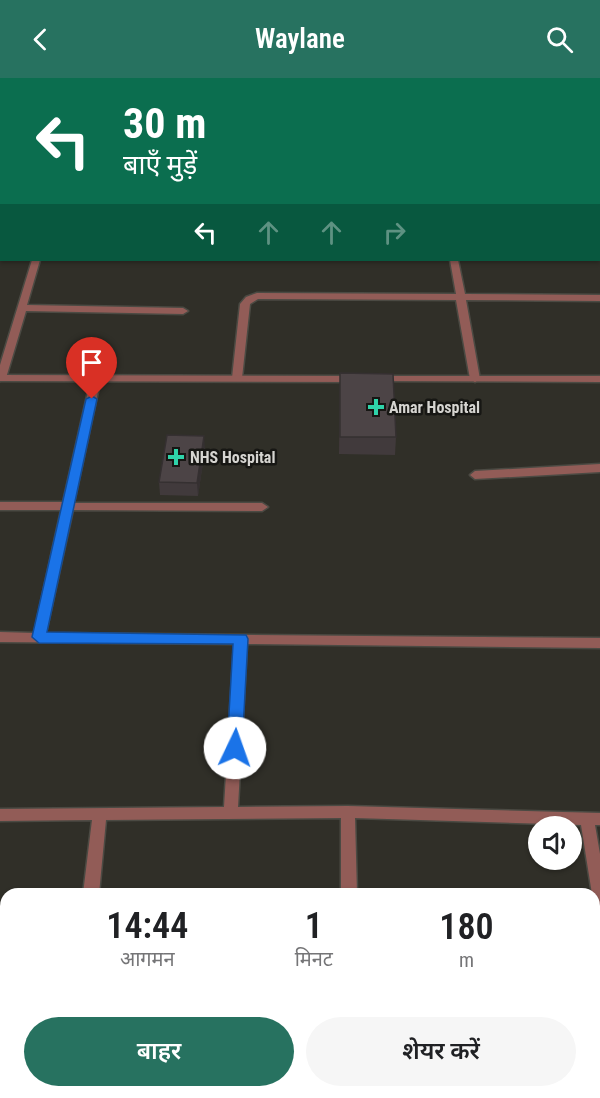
<!DOCTYPE html>
<html lang="hi">
<head>
<meta charset="utf-8">
<style>
	:root { --surface:#fff; --page:#f6f6f6; --text:#202124; --muted:#757577; --accent:#277260 }
	body { margin:0; font-family:"Roboto Condensed","Noto Sans Devanagari",sans-serif; background:var(--page); color:var(--text); height:100vh; display:flex; flex-direction:column; font-size:22px; white-space:nowrap }
	* { box-sizing:border-box; margin:0 }
	p { font-size:20px; color:var(--muted) }
	.icon { flex:none; width:33px; height:33px; fill:none; stroke:currentColor; stroke-width:2; stroke-linecap:round; stroke-linejoin:round }
	.map { position:relative; flex:1; overflow:hidden }
	.drawer { position:absolute; left:0px; top:810px; width:600px; height:210px; display:flex; flex-direction:column; background:var(--surface); border-radius:18px 18px 0 0; box-shadow:0 2px 4px #0004 }
	.drawer>* { flex:none }
	.guide { position:absolute; left:0px; top:0px; width:600px; height:183px; box-shadow:0 2px 4px #0004; background:#0b6e4f; color:#fff; overflow:hidden }
	.buttons { position:absolute; left:528px; top:738px; display:grid; gap:12px }
	.buttons a { display:grid; place-items:center; width:54px; height:54px; border-radius:50%; background:var(--surface); box-shadow:0 2px 4px #0004; font-size:30px }
	.pin { position:absolute; display:grid; place-items:center; width:51px; height:51px; color:#fff; margin:-62px -26px; border-radius:50% 50% 50% 0; rotate:-45deg; box-shadow:0 0 6px #0007 }
	.pin .icon { rotate:45deg }
	.me { position:absolute; width:66px; margin:-33px; rotate:3deg; stroke-linejoin:round; filter:drop-shadow(0 0 4px #0008) }
	.turn { display:flex; align-items:center; gap:21px; height:126px; padding:0 24px; font-size:27px }
	.turn .icon { width:78px; height:78px; stroke-width:2.5 }
	.turn b { display:block; font-size:42px; line-height:51px }
	.lanes { display:flex; align-items:center; height:57px; padding:0 24px; background:#0003; justify-content:center; gap:30px; direction:ltr }
	.lanes .off { opacity:.35 }
	.eta { display:flex; justify-content:space-evenly; align-items:center; height:102px; text-align:center }
	.eta b { font-size:36px; font-weight:600; line-height:42px }
	.cta { display:flex; gap:12px; margin-top:auto; padding:12px 24px }
	.cta a { flex:1; height:69px; border-radius:36px; background:var(--accent); color:#fff; font-size:24px; font-weight:600; line-height:69px; text-align:center }
	.cta a+a { background:var(--page); color:var(--text) }
	header { display:flex; justify-content:space-between; align-items:center; height:78px; padding:0 24px; background:var(--accent); color:#fff; font-size:27px; font-weight:600 }
	.map>svg:first-child { display:block }
</style>
</head>
<body>
<header><svg class="icon" aria-label="back" viewBox="0 0 24 24"><path d="M15 5l-7 7 7 7"/></svg>Waylane<svg class="icon" aria-label="search" viewBox="0 0 24 24"><circle cx="10" cy="10" r="6"/><path d="M15 15l6 6"/></svg></header>
<div class="map">
<svg width="600" height="1020" viewBox="0 0 600 1020">
	<rect width="100%" height="100%" fill="#302f28"/>
	<g fill="none" stroke-linecap="round" stroke-linejoin="round">
		<g stroke="#4b4a43" stroke-width="3">
			<g id="minor">
				<rect x="87" y="0" width="6" height="2"/>
				<rect x="199" y="0" width="6" height="2"/>
				<rect x="314" y="0" width="6" height="2"/>
				<rect x="441" y="0" width="6" height="2"/>
				<rect x="563" y="0" width="6" height="2"/>
				<rect x="598" y="12" width="2" height="4"/>
				<rect x="0" y="43" width="2" height="4"/>
				<rect x="598" y="78" width="2" height="8"/>
				<rect x="598" y="97" width="2" height="4"/>
				<rect x="598" y="159" width="2" height="6"/>
				<polygon points="32,182 40,182 27,227 183,230 188,233 183,236 26,233 6,300 0,303 0,287"/>
				<polygon points="450,182 458,182 465,216 600,217 600,223 466,222 480,301 475,304 470,301 456,222 258,221 250,226 242,300 237,303 232,300 240,226 246,219 257,215 456,216"/>
				<polygon points="96,297 101,300 74,425 262,425 268,429 262,433 73,432 46,555 600,560 600,570 247,566 238,729 348,728 600,735 600,747 595,747 600,776 600,829 595,827 594,816 592,816 581,747 355,740 357,816 341,816 341,740 106,742 99,816 83,816 92,742 0,743 0,731 224,729 234,566 0,564 0,554 34,555 61,432 0,432 0,424 63,424 91,300"/>
				<polygon points="600,386 600,394 475,401 470,397 475,393"/>
				<polygon points="63,1014 79,1014 79,1020 61,1020"/>
				<polygon points="341,1014 357,1014 358,1020 340,1020"/>
			</g>
		</g>
		<g stroke="#4b4a43" stroke-width="3">
			<g id="tertiary">
				<polygon points="0,297 356,298 361,301 356,304 0,303"/>
				<polygon points="379,298 600,298 600,304 375,303 374,301"/>
			</g>
		</g>
		<use href="#minor" fill="#925c57" fill-rule="evenodd"/>
		<use href="#tertiary" fill="#925c57" fill-rule="evenodd"/>
	</g>
	<g fill="#413a3c">
		<polygon points="340,295 396,359 395,377 339,376"/>
		<polygon points="205,371 198,418 160,417 159,404"/>
	</g>
	<polygon fill="#353031" points="204,358 205,371 198,418 197,405"/>
	<g fill="#4c4446" stroke="#353031" stroke-width="1.5">
		<polygon points="340,295 393,296 396,359 340,359"/>
		<polygon points="167,357 204,358 197,405 159,404"/>
	</g>
	<polygon fill="#1a73e8" stroke="#114b97" stroke-width="1.5" points="92,318 97,321 47,554 246,557 248,561 242,670 240,675 235,676 229,675 227,670 233,566 39,565 32,559 86,321"/>
	<g fill="#2fd4aa" stroke="#171714" stroke-width="2">
		<path d="M373 320h6v6h6v6h-6v6h-6v-6h-6v-6h6z"/>
		<path d="M173 370h6v6h6v6h-6v6h-6v-6h-6v-6h6z"/>
	</g>
	<g text-anchor="middle" dominant-baseline="central" stroke-width="5" stroke-linejoin="round" paint-order="stroke">
		<g font-size="16" font-weight="bold" fill="#d6d5d1" stroke="#171714" text-anchor="start">
			<text x="389" y="329">Amar Hospital</text>
			<text x="190" y="379">NHS Hospital</text>
		</g>
	</g>
</svg>
<div class="buttons">
<a><svg class="icon" aria-label="sound" viewBox="0 0 24 24"><path d="M4 9h4l5-4v14l-5-4H4zM17 9q2 3 0 6"/></svg></a>
</div>
<div class="pin" style="left:92px;top:321px;background:#d93025"><svg class="icon" aria-label="arrive" viewBox="0 0 24 24"><path d="M6 21V4h12l-3 4 3 4H6"/></svg></div>
<svg class="me" style="left:235px;top:670px" viewBox="-20 -20 40 40"><circle r="19" fill="#fff"/><path d="M0-13L10 11 0 6-10 11z" fill="#1a73e8"/></svg>
<div class="guide">
<div class="turn"><svg class="icon" aria-label="left" viewBox="0 0 24 24"><path d="M17 20v-9H6M10 6l-5 5 5 5"/></svg><div><b>30 m</b>बाएँ मुड़ें</div></div>
<div class="lanes"><svg class="icon" aria-label="left" viewBox="0 0 24 24"><path d="M17 20v-9H6M10 6l-5 5 5 5"/></svg><svg class="icon off" aria-label="ahead" viewBox="0 0 24 24"><path d="M12 20V5M6 11l6-6 6 6"/></svg><svg class="icon off" aria-label="ahead" viewBox="0 0 24 24"><path d="M12 20V5M6 11l6-6 6 6"/></svg><svg class="icon off" aria-label="right" viewBox="0 0 24 24"><path d="M7 20v-9h11M14 6l5 5-5 5"/></svg></div>
</div>
<section class="drawer">
<div class="eta">
<div><b>14:44</b><p>आगमन</p></div>
<div><b>1</b><p>मिनट</p></div>
<div><b>180</b><p>m</p></div>
</div>
<div class="cta"><a>बाहर</a><a>शेयर करें</a></div>
</section>
</div>
</body>
</html>
